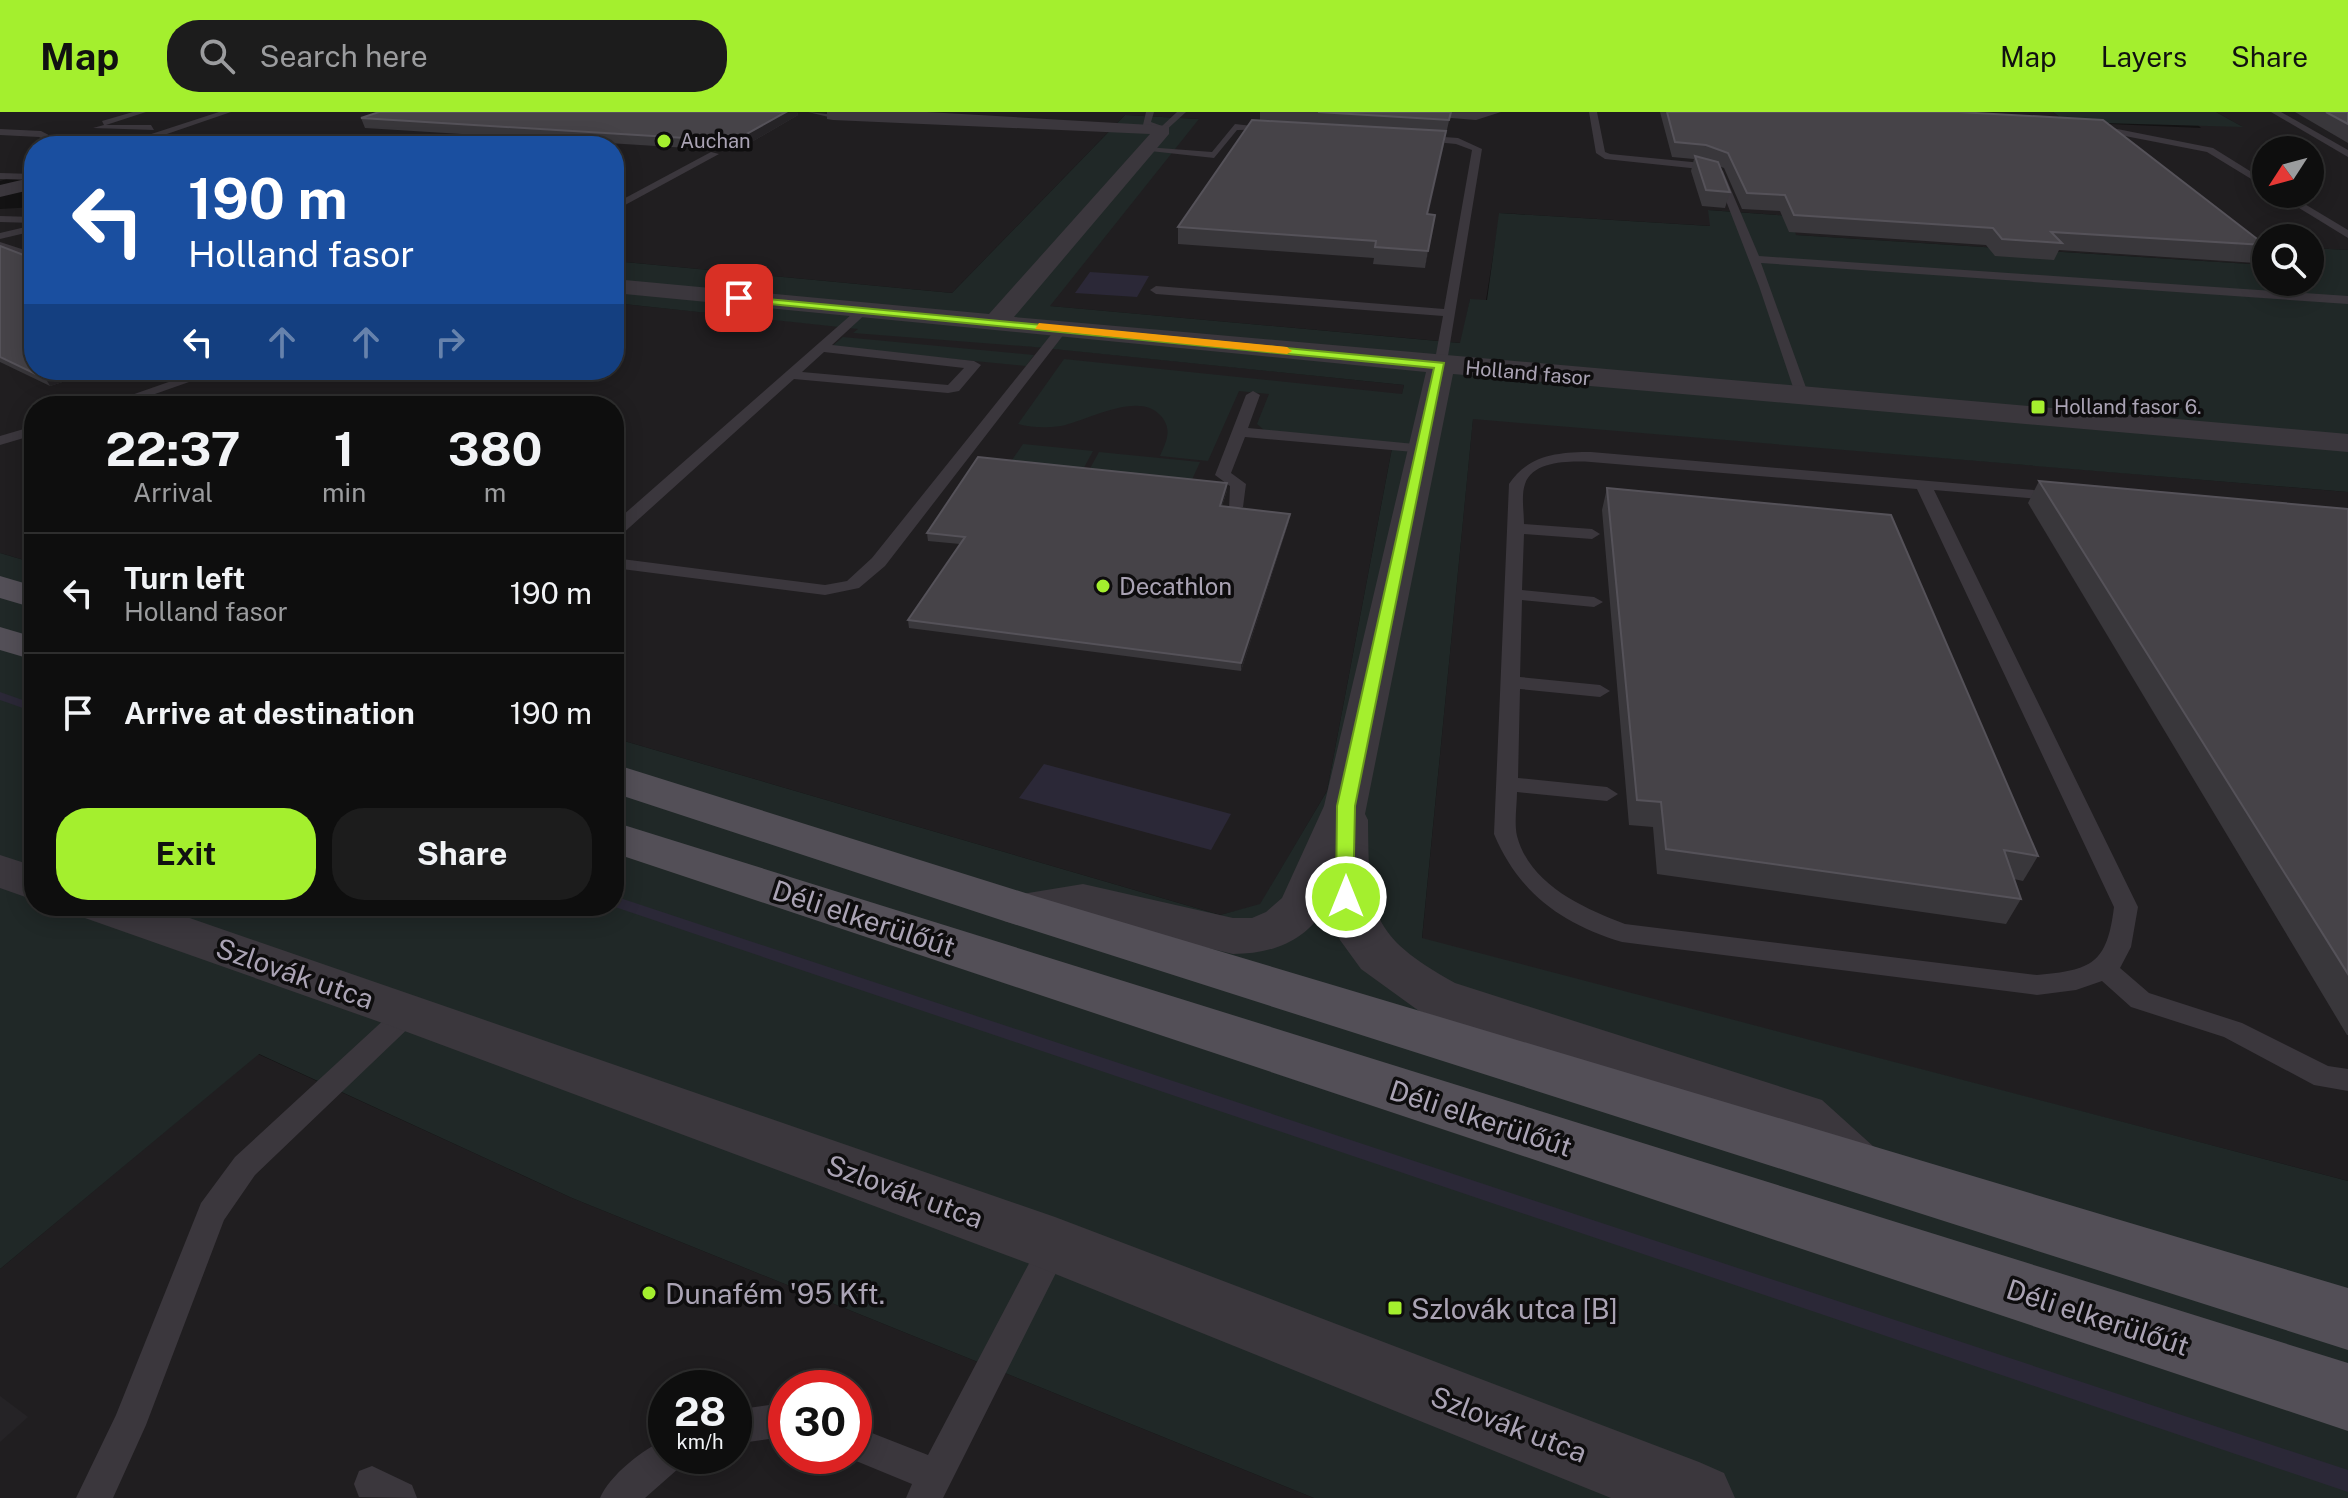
<!DOCTYPE html>
<html lang="en">
<head>
<meta charset="utf-8">
<style>
	:root { --surface:#0e0e0e; --page:#1c1c1c; --text:#f1f3f6; --muted:#9b9c9e; --line:#2e2e2e; --accent:#a4ef2e }
	body { margin:0; font-family:"Public Sans",sans-serif; background:var(--page); color:var(--text); height:100vh; display:flex; flex-direction:column; font-size:30px; white-space:nowrap }
	* { box-sizing:border-box; margin:0 }
	p { font-size:26px; color:var(--muted) }
	.icon { flex:none; width:44px; height:44px; fill:none; stroke:currentColor; stroke-width:2; stroke-linecap:round; stroke-linejoin:round }
	.map { position:relative; flex:1; overflow:hidden }
	.panel { position:absolute; left:24px; top:284px; width:600px; height:520px; display:flex; flex-direction:column; background:var(--surface); border-radius:32px; box-shadow:0 4px 20px #0003,0 0 0 2px var(--line) }
	.panel>* { flex:none }
	.banner { position:absolute; left:24px; top:24px; width:600px; height:244px; border-radius:32px; box-shadow:0 4px 20px #0003,0 0 0 2px var(--line); background:#1a4fa0; color:#fff; overflow:hidden }
	.needle { width:52px; rotate:234deg }
	.tools { position:absolute; left:2252px; top:24px; display:grid; gap:16px }
	.tools a { display:grid; place-items:center; width:72px; height:72px; border-radius:50%; background:var(--surface); box-shadow:0 4px 20px #0003,0 0 0 2px var(--line); font-size:40px }
	.speed { position:absolute; left:648px; top:1258px; display:flex; gap:16px; font-size:40px; font-weight:700; text-align:center }
	.speed>* { display:grid; place-content:center; width:104px; height:104px; border-radius:50%; background:var(--surface); box-shadow:0 4px 20px #0003,0 0 0 2px var(--line); line-height:1 }
	.speed small { font-size:20px; font-weight:400 }
	.speed .limit { border:12px solid #d22; background:#fff; color:#111 }
	.pin { position:absolute; display:grid; place-items:center; width:68px; height:68px; color:#fff; margin:-34px; border-radius:16px; box-shadow:0 4px 12px #0006 }
	.me { position:absolute; width:88px; margin:-44px; rotate:0deg; stroke-linejoin:round; filter:drop-shadow(0 0 6px #0008) }
	.turn { display:flex; align-items:center; gap:28px; height:168px; padding:0 32px; font-size:36px }
	.turn .icon { width:104px; height:104px; stroke-width:2.5 }
	.turn b { display:block; font-size:56px; line-height:68px }
	.lanes { display:flex; align-items:center; height:76px; padding:0 32px; background:#0003; justify-content:center; gap:40px; direction:ltr }
	.lanes .off { opacity:.35 }
	.eta { display:flex; justify-content:space-evenly; align-items:center; height:136px; text-align:center }
	.eta b { font-size:48px; font-weight:700; line-height:56px }
	.primary-button { display:flex; gap:16px; margin-top:auto; padding:16px 32px }
	.primary-button a { flex:1; height:92px; border-radius:32px; background:var(--accent); color:#111; font-size:32px; font-weight:700; line-height:92px; text-align:center }
	.primary-button a+a { background:var(--page); color:var(--text) }
	ul { padding:0; list-style:none }
	li { display:flex; align-items:center; gap:24px; height:120px; padding:0 32px; border-top:2px solid var(--line) }
	li div { flex:1 }
	li b { display:block; font-size:30px }
	li em { font-style:normal }
	header { display:flex; align-items:center; gap:48px; box-sizing:border-box; height:112px; padding:0 40px; background:var(--accent); color:#111 }
	header strong { font-size:38px }
	nav { display:flex; gap:44px; margin-inline-start:auto; font-size:28px }
	.search { width:560px; height:72px; background:var(--page); display:flex; align-items:center; gap:20px; box-sizing:border-box; padding:0 28px; border-radius:32px; color:var(--muted); font-size:30px }
	.map>svg:first-child { display:block }
</style>
</head>
<body>
<header>
<strong>Map</strong>
<div class="search"><svg class="icon" aria-label="search" viewBox="0 0 24 24"><circle cx="10" cy="10" r="6"/><path d="M15 15l6 6"/></svg>Search here</div>
<nav><a>Map</a><a>Layers</a><a>Share</a></nav>
</header>
<div class="map">
<svg width="2348" height="1386" viewBox="0 0 2348 1386">
	<rect width="100%" height="100%" fill="#131213"/>
	<g fill="#201e20" fill-rule="evenodd">
		<path d="M0,0h2053l13,10 135,6 -3,-3 43,1 -25,-14h132v138l-38,-2v-10h-44v27l-471,-30 -4,-19 -82,-6 2,16 -211,-13 -14,87h-16l-9,43 -412,-37 149,-187 -73,-4 -173,178 -338,-32v-115h-580v25l-34,10zM2266,38h44v44h-44z"/>
		<polygon points="34,95 34,258 614,258 614,191 1404,273 1327,679 1260,793 1220,803 614,626 614,294 34,294 34,451 0,441 0,97"/>
		<polygon points="1473,306 2348,380 2348,1069 1422,827"/>
		<path d="M258,942l314,144 742,300h-1314v-229zM666,1276h68v68h-68zM786,1276h68v68h-68z"/>
	</g>
	<g fill="#202827">
		<polygon points="2053,0 2216,0 2243,15 2066,10"/>
		<path d="M1125,3l74,4 -149,187 410,37 10,-44 17,1 12,-87 211,13 -2,-16 83,6 5,19 470,30v17h44v-34l38,2v242l-875,-73 -51,519 926,243v317h-1034l-742,-300 -313,-144 -259,215v-716l34,10v343h580v-168l606,177 40,-11 67,-113 66,-348 -129,-13 -7,-6 12,-30 -30,-3 -31,70 -48,-5c6,-14 13,-26 1,-40 -22,-26 -74,5 -100,10 -15,2 -28,2 -43,-2l46,-65 338,35 2,-9 -370,-38 -181,-14 5,-4 -244,-26v-42l338,32z"/>
		<polygon points="843,225 1034,243 1026,254 831,235"/>
		<polygon points="1023,332 1093,339 1081,361 1008,354"/>
		<polygon points="1099,340 1200,350 1190,372 1087,362"/>
	</g>
	<g fill="#2b2837">
		<polygon points="1090,160 1149,164 1137,185 1075,181"/>
		<polygon points="1044,652 1231,702 1211,738 1019,686"/>
	</g>
	<g fill="none" stroke-linecap="round" stroke-linejoin="round">
		<g fill="#2b2837" fill-rule="evenodd">
			<polygon points="0,580 34,592 34,600 0,588"/>
			<polygon points="614,784 2348,1358 2348,1380 612,794 614,794"/>
		</g>
		<g fill="#3b373d" fill-rule="evenodd">
			<polygon points="133,0 146,0 106,13 151,13 154,18 93,16 104,13 102,9"/>
			<polygon points="219,0 231,0 132,34 86,34 139,26"/>
			<polygon points="808,0 837,3 833,6"/>
			<polygon points="1146,0 1154,0 1151,10 1162,14 1177,0 1186,0 1163,21 1143,13"/>
			<polygon points="1377,0 1501,0 1476,8"/>
			<polygon points="1589,0 1597,0 1605,40 1610,42 1702,51 1723,59 1759,144 2348,184 2348,192 1761,151 1809,284 1797,287 1759,174 1716,63 1700,57 1605,47 1596,41"/>
			<polygon points="2271,0 2281,0 2348,38 2348,45"/>
			<polygon points="2087,11 2213,36 2266,69 2266,76 2207,40 2084,16"/>
			<polygon points="1235,12 1278,17 1237,18 1214,46 1141,38 1146,35 1212,40"/>
			<polygon points="0,17 41,19 70,34 58,34 39,25 0,23"/>
			<polygon points="1417,23 1458,26 1482,37 1446,256 1434,253 1443,204 1156,182 1150,178 1156,174 1444,197 1472,38 1456,32 1414,28"/>
			<polygon points="711,40 719,42 614,99 614,92"/>
			<polygon points="0,61 34,62 34,68 0,67"/>
			<polygon points="2276,82 2288,82 2348,118 2348,126"/>
			<polygon points="0,104 34,105 34,111 0,110"/>
			<polygon points="34,113 34,119 0,127 0,121"/>
			<polygon points="0,130 34,141 34,148 0,137"/>
			<path d="M860,195l10,3 -38,35 142,16 7,4 -22,26 -11,2 -154,-14 -174,157 -6,1v-14zM824,240l140,16 -16,17 -146,-13z"/>
			<polygon points="1058,214 1068,217 885,454 859,476 825,483 614,456 614,446 825,473 847,469 872,446"/>
			<polygon points="203,258 223,258 121,294 100,294"/>
			<polygon points="1253,279 1260,283 1248,316 1425,333 1432,337 1425,341 1245,325 1231,361 1246,372 1243,395 1229,398 1230,374 1215,363 1246,283"/>
			<polygon points="34,314 34,323 0,333 0,324"/>
			<path d="M1591,340l477,41v6l-6,2 -128,-11 204,417 -7,40 -11,21 29,25 93,30 86,43 20,3v22l-34,-6 -90,-48 -93,-30 -29,-26 -26,9 -39,5 -415,-53c-60,-18 -104,-50 -128,-108l15,-350c19,-29 49,-32 82,-32zM1591,350l326,27 197,418c-7,57 -22,63 -77,68l-412,-51c-42,-16 -95,-39 -108,-88 -3,-13 0,-31 0,-44l90,9 11,-7 -11,-7 -89,-9 2,-89 80,8 10,-6 -10,-6 -80,-8 2,-77 72,7 9,-5 -9,-5 -72,-7 2,-56 68,5 8,-5 -8,-5 -68,-5c0,-12 -3,-29 1,-40 8,-24 47,-23 66,-22z"/>
			<polygon points="409,890 418,893 422,900 418,907 255,1063 224,1108 146,1313 113,1386 76,1386 116,1303 201,1091 235,1045 400,893"/>
			<polygon points="1055,1119 1066,1123 1070,1133 943,1386 906,1386 912,1372 844,1344 854,1344 854,1314 928,1343 1044,1123"/>
			<polygon points="769,1293 786,1296 786,1330 769,1327 734,1332 734,1298"/>
			<path d="M666,1327v17h18l-5,12 -34,30h-45c10,-23 43,-49 66,-59z"/>
			<polygon points="372,1354 412,1373 417,1386 359,1385 354,1372 359,1359"/>
		</g>
		<g fill="#3b373d" fill-rule="evenodd">
			<path d="M827,0h100l242,14v8l-155,183 1334,117v18l-895,-78 -88,440 3,6c1,93 1,115 87,163l367,117 52,47 8,18 -8,18 -21,7 -21,-7 -50,-49 -363,-123 -58,-42 -21,-29 -15,-32c-20,34 -54,46 -92,46l-150,-36 -62,8 -17,-5 -7,-12 7,-12 79,-13 150,34h19l14,-6 16,-14 42,-92 102,-434 -812,-79v-14l375,35 161,-180 -317,-14 -6,-1z"/>
			<polygon points="34,65 34,77 0,85 0,73"/>
			<polygon points="0,743 34,754 34,788 0,776"/>
			<polygon points="78,794 155,794 1055,1105 1699,1350 1724,1361 1735,1386 1611,1386 1038,1155 391,914 85,806"/>
		</g>
		<g fill="#534f57" fill-rule="evenodd">
			<polygon points="0,464 34,474 34,496 0,486"/>
			<polygon points="0,515 34,525 34,548 0,538"/>
			<polygon points="614,652 1038,785 2348,1176 2348,1238 1004,809 614,681"/>
			<polygon points="614,710 2348,1251 2348,1319 614,741"/>
		</g>
	</g>
	<g fill="#39373b">
		<polygon points="379,0 797,0 798,3 736,39 365,16 361,6"/>
		<polygon points="1260,0 1451,0 1428,102 1435,103 1425,156 1373,152 1374,146 1178,132 1178,115 1260,8"/>
		<polygon points="1660,0 1958,0 2265,133 2256,151 2059,138 2054,148 1995,144 1986,133 1789,120 1780,99 1742,97 1724,56 1719,54 1730,80 1725,96 1702,94 1691,59 1694,47 1672,45"/>
		<polygon points="2295,0 2348,0 2348,31"/>
		<polygon points="0,134 100,258 50,274 0,250"/>
		<polygon points="2039,369 2348,397 2348,923 2347,923 2028,391"/>
		<polygon points="1227,371 1227,379 1222,394 1289,409 1241,559 909,516 908,508 960,432 928,429 927,421"/>
		<polygon points="1607,376 2038,744 2023,769 2014,767 2021,787 2006,812 1657,762 1653,715 1629,713 1602,398"/>
	</g>
	<g fill="#252326">
		<polygon points="786,0 797,0 798,3 736,39 734,29"/>
		<polygon points="1446,19 1444,34 1425,119 1427,102"/>
		<polygon points="1435,103 1433,119 1425,156 1428,139"/>
		<polygon points="74,258 100,258 50,274 46,267"/>
		<polygon points="1227,371 1227,379 1219,402 1220,394"/>
		<polygon points="1290,402 1289,409 1241,559 1241,551"/>
		<polygon points="0,1284 28,1305 0,1330"/>
	</g>
	<g fill="#464348" stroke="#555259" stroke-width="2">
		<polygon points="379,0 786,0 734,29 361,6"/>
		<polygon points="1318,0 1451,0 1449,8"/>
		<polygon points="1667,0 1958,0 2103,8 2265,133 2051,120 2062,131 2002,127 1993,116 1794,103 1785,83 1747,81 1728,41 1706,33 1675,30"/>
		<polygon points="2326,0 2348,0 2348,12"/>
		<polygon points="1252,8 1446,19 1427,102 1435,103 1428,139 1375,135 1376,129 1178,115"/>
		<polygon points="1695,44 1718,50 1730,80 1706,78"/>
		<polygon points="0,134 34,147 34,258 74,258 46,267 0,245"/>
		<polygon points="978,345 1227,371 1220,394 1290,402 1241,551 908,508 965,425 927,421"/>
		<polygon points="2039,369 2348,397 2348,862"/>
		<polygon points="1607,376 1891,403 2038,744 2004,738 2021,787 1666,737 1661,690 1637,688"/>
	</g>
	<polygon fill="#a4ef2e" stroke="#6b9b1e" stroke-width="2" points="735,184 1444,251 1355,694 1353,790 1339,790 1336,785 1337,694 1434,256 739,189"/>
	<polygon fill="#f59e0b" points="1039,211 1287,235 1292,239 1287,242 1035,217"/>
	<g fill="#a4ef2e" stroke="#0e0d0e" stroke-width="3">
		<circle cx="664" cy="29" r="8"/>
		<rect x="2030" y="287" width="16" height="16" rx="4"/>
		<circle cx="1103" cy="474" r="8"/>
		<circle cx="649" cy="1181" r="8"/>
		<rect x="1387" y="1188" width="16" height="16" rx="4"/>
	</g>
	<g text-anchor="middle" dominant-baseline="central" stroke-width="7" stroke-linejoin="round" paint-order="stroke">
		<g font-size="20" fill="#aaa3b4" stroke="#0e0d0e" text-anchor="start">
			<text x="680" y="29">Auchan</text>
			<text x="2054" y="295">Holland fasor 6.</text>
		</g>
		<g font-size="20" fill="#aaa3b4" stroke="#0e0d0e">
			<text transform="translate(1528 261) rotate(5)">Holland fasor</text>
		</g>
		<g font-size="24" fill="#aaa3b4" stroke="#0e0d0e" text-anchor="start">
			<text x="1119" y="474">Decathlon</text>
		</g>
		<g font-size="28" fill="#aaa3b4" stroke="#0e0d0e">
			<text transform="translate(864 806) rotate(18)">Déli elkerülőút</text>
			<text transform="translate(295 861) rotate(19)">Szlovák utca</text>
			<text transform="translate(1481 1006) rotate(18)">Déli elkerülőút</text>
			<text transform="translate(905 1079) rotate(20)">Szlovák utca</text>
			<text transform="translate(2098 1205) rotate(18)">Déli elkerülőút</text>
			<text transform="translate(1509 1312) rotate(21)">Szlovák utca</text>
		</g>
		<g font-size="28" fill="#aaa3b4" stroke="#0e0d0e" text-anchor="start">
			<text x="665" y="1181">Dunafém '95 Kft.</text>
			<text x="1411" y="1196">Szlovák utca [B]</text>
		</g>
	</g>
</svg>
<div class="tools">
<a><svg class="needle" viewBox="-14 -14 28 28"><path d="M0-13l5 13h-10z" fill="#e53935"/><path d="M0 13l5-13h-10z" fill="#9b9c9e"/></svg></a>
<a><svg class="icon" aria-label="search" viewBox="0 0 24 24"><circle cx="10" cy="10" r="6"/><path d="M15 15l6 6"/></svg></a>
</div>
<div class="speed"><div>28<small>km/h</small></div><div class="limit">30</div></div>
<div class="pin" style="left:739px;top:186px;background:#d93025"><svg class="icon" aria-label="arrive" viewBox="0 0 24 24"><path d="M6 21V4h12l-3 4 3 4H6"/></svg></div>
<svg class="me" style="left:1346px;top:785px" viewBox="-20 -20 40 40"><circle r="17" fill="#a4ef2e" stroke="#fff" stroke-width="3"/><path d="M0-11L8 9 0 5-8 9z" fill="#fff"/></svg>
<div class="banner">
<div class="turn"><svg class="icon" aria-label="left" viewBox="0 0 24 24"><path d="M17 20v-9H6M10 6l-5 5 5 5"/></svg><div><b>190 m</b>Holland fasor</div></div>
<div class="lanes"><svg class="icon" aria-label="left" viewBox="0 0 24 24"><path d="M17 20v-9H6M10 6l-5 5 5 5"/></svg><svg class="icon off" aria-label="ahead" viewBox="0 0 24 24"><path d="M12 20V5M6 11l6-6 6 6"/></svg><svg class="icon off" aria-label="ahead" viewBox="0 0 24 24"><path d="M12 20V5M6 11l6-6 6 6"/></svg><svg class="icon off" aria-label="right" viewBox="0 0 24 24"><path d="M7 20v-9h11M14 6l5 5-5 5"/></svg></div>
</div>
<section class="panel">
<div class="eta">
<div><b>22:37</b><p>Arrival</p></div>
<div><b>1</b><p>min</p></div>
<div><b>380</b><p>m</p></div>
</div>
<ul>
<li><svg class="icon" aria-label="left" viewBox="0 0 24 24"><path d="M17 20v-9H6M10 6l-5 5 5 5"/></svg><div><b>Turn left</b><p>Holland fasor</p></div><em>190 m</em></li>
<li><svg class="icon" aria-label="arrive" viewBox="0 0 24 24"><path d="M6 21V4h12l-3 4 3 4H6"/></svg><div><b>Arrive at destination</b></div><em>190 m</em></li>
</ul>
<div class="primary-button"><a>Exit</a><a>Share</a></div>
</section>
</div>
</body>
</html>
